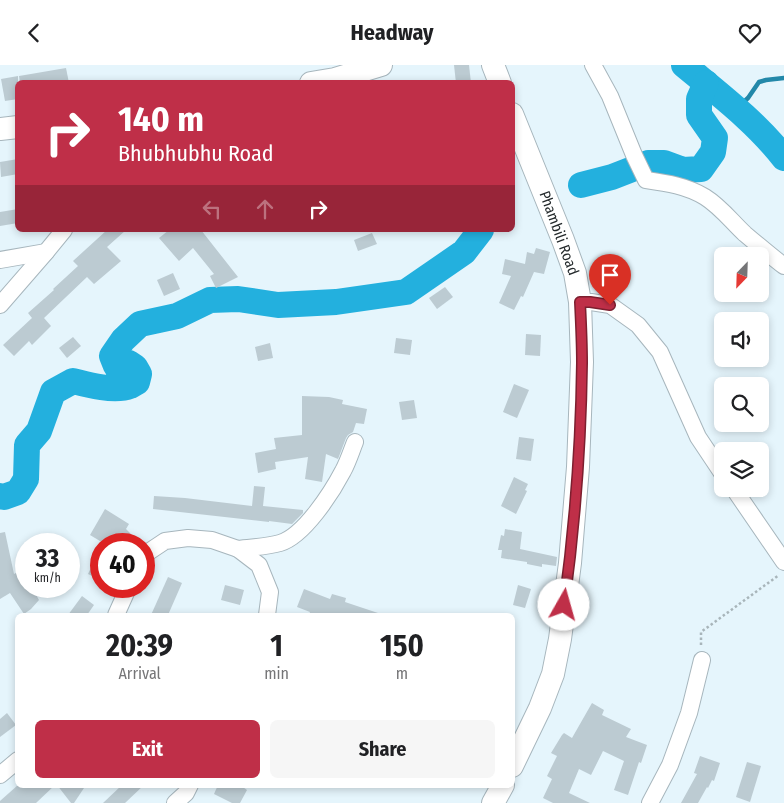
<!DOCTYPE html>
<html lang="en">
<head>
<meta charset="utf-8">
<style>
	:root { --surface:#fff; --page:#f6f6f6; --text:#202124; --muted:#757577; --accent:#bf2f48 }
	body { margin:0; font-family:"Fira Sans Condensed",sans-serif; background:var(--page); color:var(--text); height:100vh; display:flex; flex-direction:column; font-size:19px; white-space:nowrap }
	* { box-sizing:border-box; margin:0 }
	p { font-size:16px; color:var(--muted) }
	.icon { flex:none; width:28px; height:28px; fill:none; stroke:currentColor; stroke-width:2; stroke-linecap:round; stroke-linejoin:round }
	.map { position:relative; flex:1; overflow:hidden }
	.side { position:absolute; left:15px; top:548px; width:500px; height:175px; display:flex; flex-direction:column; background:var(--surface); border-radius:8px; box-shadow:0 2px 8px #0003 }
	.side>* { flex:none }
	.banner { position:absolute; left:15px; top:15px; width:500px; height:152px; border-radius:8px; box-shadow:0 2px 8px #0003; background:#bf2f48; color:#fff; overflow:hidden }
	.needle { width:32px; rotate:203deg }
	.buttons { position:absolute; left:714px; top:182px; display:grid; gap:10px }
	.buttons a { display:grid; place-items:center; width:55px; height:55px; border-radius:8px; background:var(--surface); box-shadow:0 2px 8px #0003; font-size:25px }
	.speed { position:absolute; left:15px; top:468px; display:flex; gap:10px; font-size:25px; font-weight:700; text-align:center }
	.speed>* { display:grid; place-content:center; width:65px; height:65px; border-radius:50%; background:var(--surface); box-shadow:0 2px 8px #0003; line-height:1 }
	.speed small { font-size:12px; font-weight:400 }
	.speed .limit { border:8px solid #d22; background:#fff; color:#111 }
	.pin { position:absolute; display:grid; place-items:center; width:42px; height:42px; color:#fff; margin:-51px -21px; border-radius:50% 50% 50% 0; rotate:-45deg; box-shadow:0 0 5px #0007 }
	.pin .icon { rotate:45deg }
	.me { position:absolute; width:55px; margin:-28px; rotate:7deg; stroke-linejoin:round; filter:drop-shadow(0 0 4px #0008) }
	.turn { display:flex; align-items:center; gap:18px; height:105px; padding:0 20px; font-size:22px }
	.turn .icon { width:65px; height:65px; stroke-width:2.5 }
	.turn b { display:block; font-size:35px; line-height:42px }
	.lanes { display:flex; align-items:center; height:48px; padding:0 20px; background:#0003; justify-content:center; gap:25px; direction:ltr }
	.lanes .off { opacity:.35 }
	.eta { display:flex; justify-content:space-evenly; align-items:center; height:85px; text-align:center }
	.eta b { font-size:30px; font-weight:700; line-height:35px }
	.primary-button { display:flex; gap:10px; margin-top:auto; padding:10px 20px }
	.primary-button a { flex:1; height:58px; border-radius:8px; background:var(--accent); color:#fff; font-size:20px; font-weight:700; line-height:58px; text-align:center }
	.primary-button a+a { background:var(--page); color:var(--text) }
	header { display:flex; justify-content:space-between; align-items:center; height:65px; padding:0 20px; background:var(--surface); font-size:22px; font-weight:700 }
	.map>svg:first-child { display:block }
</style>
</head>
<body>
<header><svg class="icon" aria-label="back" viewBox="0 0 24 24"><path d="M15 5l-7 7 7 7"/></svg>Headway<svg class="icon" aria-label="heart" viewBox="0 0 24 24"><path d="M12 20l-8-8c-3-5 5-10 8-4 3-6 11-1 8 4z"/></svg></header>
<div class="map">
<svg width="784" height="738" viewBox="0 0 784 738">
	<rect width="100%" height="100%" fill="#e5f5fc"/>
	<g fill="none" stroke-linecap="round" stroke-linejoin="round">
		<polyline stroke="#2388a9" stroke-width="4.5" points="736,44 748,33 759,17 766,15 784,13"/>
		<g stroke="#23b0de" stroke-width="26">
			<path d="M684,0c35,29 72,57 100,93"/>
			<polyline points="581,120 612,112 648,98 664,98 683,105 701,104 713,87 715,73 699,50 699,34 706,18"/>
			<path d="M0,431l4,1 14,-5 8,-13 1,-34 12,-14 14,-39 20,-11c15,4 42,11 57,5 2,-1 5,-3 7,-4l2,-8 -4,-7 -6,-4 -13,3 -4,-10 11,-16 17,-16 37,-8 33,-16 28,-1 40,6 58,-3 70,-10 58,-40 17,-22"/>
		</g>
	</g>
	<g fill="#bccbd2">
		<polygon points="454,0 469,0 471,18 456,18"/>
		<polygon points="66,3 69,18 20,18 19,11"/>
		<polygon points="18,11 18,34 5,36 1,14"/>
		<polygon points="18,94 18,109 1,112 0,97"/>
		<polygon points="18,144 18,158 0,161 0,147"/>
		<polygon points="107,165 126,165 107,182 121,196 94,219 87,212 44,253 51,261 32,280 29,276 14,291 3,280 32,253 28,248 54,225 53,224 78,201 73,196"/>
		<polygon points="169,165 201,165 238,212 216,223 210,211 214,209 193,183 179,196 159,173"/>
		<polygon points="372,168 377,179 358,186 354,175"/>
		<polygon points="536,183 550,187 544,209 534,207 523,232 521,231 514,245 499,238 511,211 502,209 505,194 525,199 527,187 534,189"/>
		<polygon points="173,208 180,224 164,231 157,215"/>
		<polygon points="445,222 453,232 437,244 429,233"/>
		<polygon points="526,269 541,270 540,291 525,290"/>
		<polygon points="73,272 81,281 67,293 59,283"/>
		<polygon points="396,273 412,275 410,290 394,288"/>
		<polygon points="270,278 273,293 258,296 255,282"/>
		<polygon points="514,319 529,325 517,353 503,347"/>
		<polygon points="302,331 329,332 343,335 342,339 367,344 364,359 356,358 353,367 348,370 346,373 338,394 326,389 322,417 305,414 308,392 275,397 276,404 258,408 255,388 276,384 274,373 302,370"/>
		<polygon points="414,335 417,353 402,355 399,337"/>
		<polygon points="519,372 534,374 531,396 516,394"/>
		<polygon points="514,412 528,419 525,425 527,426 516,449 501,441"/>
		<polygon points="254,421 265,422 263,441 303,445 303,448 292,459 269,456 269,457 153,444 154,431 185,433 252,441"/>
		<polygon points="105,444 129,459 126,464 141,479 124,479 112,471 107,479 105,479 90,470"/>
		<polygon points="505,464 522,467 520,484 557,492 556,501 542,499 542,502 527,499 527,497 501,493 502,485 498,485 501,470 504,471"/>
		<polygon points="5,467 14,509 22,505 26,513 26,521 31,521 39,535 31,544 24,549 10,528 0,534 0,468"/>
		<polygon points="101,482 101,515 88,509"/>
		<polygon points="168,512 182,518 168,550 151,550"/>
		<polygon points="225,520 244,525 240,540 221,535"/>
		<polygon points="518,520 531,524 525,543 513,540"/>
		<polygon points="304,524 330,534 332,529 346,533 345,537 378,548 378,550 309,550 310,547 297,542"/>
		<polygon points="82,531 94,540 87,550 68,550"/>
		<polygon points="592,638 604,645 602,650 631,664 626,672 647,680 641,698 639,697 628,730 614,725 624,696 603,686 591,710 579,704 569,728 590,738 553,738 543,733 552,714 547,711 557,691 551,688 562,670 564,668 572,673"/>
		<polygon points="7,648 16,660 0,672 0,654"/>
		<polygon points="700,691 720,698 714,716 712,715 708,723 707,722 698,738 681,738 697,709 694,708"/>
		<polygon points="747,697 761,701 750,737 736,732"/>
		<polygon points="18,720 55,720 36,738 0,738 0,736"/>
		<polygon points="57,720 86,720 74,738 71,738"/>
		<polygon points="122,720 144,720 125,738 103,738"/>
		<polygon points="218,720 240,720 247,725 240,738 232,738 214,729"/>
	</g>
	<g fill="none" stroke-linecap="round" stroke-linejoin="round">
		<g stroke="#a7b6bd" stroke-width="18">
			<g id="street">
				<path d="M593,0l17,31 24,59 12,25c21,3 41,6 59,17 16,10 27,25 40,37 13,11 26,22 39,32"/>
				<polyline points="0,195 46,187"/>
				<polyline points="580,237 591,237 610,240 638,260 660,287 698,372 722,408"/>
				<polyline points="0,240 46,187 64,165"/>
				<polyline points="734,424 784,497"/>
				<path d="M238,484c14,-2 29,-2 42,-6 24,-7 52,-51 63,-72 5,-9 8,-19 12,-29"/>
				<polyline points="144,494 147,488 165,476 188,473 212,475 238,484 259,500 270,527 267,550"/>
				<polyline points="116,550 129,521"/>
				<polyline points="0,710 18,695"/>
				<polyline points="175,738 186,728 190,720"/>
				<polyline points="650,738 670,700 689,648 702,595"/>
			</g>
		</g>
		<g stroke="#a7b6bd" stroke-width="24">
			<g id="secondary">
				<polyline points="493,0 500,18"/>
				<polyline points="311,18 335,14 381,0"/>
				<polyline points="512,49 563,175 575,208 580,237 582,297 578,402 570,498 560,574 553,609 540,643 512,701"/>
				<polyline points="0,64 18,62"/>
				<polyline points="493,738 503,720"/>
			</g>
		</g>
		<polyline stroke="#a8b5ba" stroke-width="2.5" stroke-dasharray="2.5 2.5" stroke-linecap="butt" points="701,580 701,567 779,510"/>
		<use href="#street" stroke="#fff" stroke-width="16"/>
		<use href="#secondary" stroke="#fff" stroke-width="22"/>
	</g>
	<g fill="none" stroke-linecap="round" stroke-linejoin="round">
		<g stroke="#7c1f2f" stroke-width="12">
			<path id="route" d="M564,540c11,-80 17,-161 18,-242 0,-21 -1,-41 -2,-61h10l20,3"/>
		</g>
		<use href="#route" stroke="#bf2f48" stroke-width="9"/>
	</g>
	<g text-anchor="middle" dominant-baseline="central" stroke-width="5" stroke-linejoin="round" paint-order="stroke">
		<g font-size="15" fill="#242a2c" stroke="#fff">
			<text transform="translate(559 168) rotate(70)">Phambili Road</text>
		</g>
	</g>
</svg>
<div class="buttons">
<a><svg class="needle" viewBox="-14 -14 28 28"><path d="M0-13l5 13h-10z" fill="#e53935"/><path d="M0 13l5-13h-10z" fill="#757577"/></svg></a>
<a><svg class="icon" aria-label="sound" viewBox="0 0 24 24"><path d="M4 9h4l5-4v14l-5-4H4zM17 9q2 3 0 6"/></svg></a>
<a><svg class="icon" aria-label="search" viewBox="0 0 24 24"><circle cx="10" cy="10" r="6"/><path d="M15 15l6 6"/></svg></a>
<a><svg class="icon" aria-label="layers" viewBox="0 0 24 24"><path d="M12 4l9 5-9 5-9-5zM3 14l9 5 9-5"/></svg></a>
</div>
<div class="speed"><div>33<small>km/h</small></div><div class="limit">40</div></div>
<div class="pin" style="left:610px;top:240px;background:#d93025"><svg class="icon" aria-label="arrive" viewBox="0 0 24 24"><path d="M6 21V4h12l-3 4 3 4H6"/></svg></div>
<svg class="me" style="left:564px;top:540px" viewBox="-20 -20 40 40"><circle r="19" fill="#fff"/><path d="M0-13L10 11 0 6-10 11z" fill="#bf2f48"/></svg>
<div class="banner">
<div class="turn"><svg class="icon" aria-label="right" viewBox="0 0 24 24"><path d="M7 20v-9h11M14 6l5 5-5 5"/></svg><div><b>140 m</b>Bhubhubhu Road</div></div>
<div class="lanes"><svg class="icon off" aria-label="left" viewBox="0 0 24 24"><path d="M17 20v-9H6M10 6l-5 5 5 5"/></svg><svg class="icon off" aria-label="ahead" viewBox="0 0 24 24"><path d="M12 20V5M6 11l6-6 6 6"/></svg><svg class="icon" aria-label="right" viewBox="0 0 24 24"><path d="M7 20v-9h11M14 6l5 5-5 5"/></svg></div>
</div>
<section class="side">
<div class="eta">
<div><b>20:39</b><p>Arrival</p></div>
<div><b>1</b><p>min</p></div>
<div><b>150</b><p>m</p></div>
</div>
<div class="primary-button"><a>Exit</a><a>Share</a></div>
</section>
</div>
</body>
</html>
